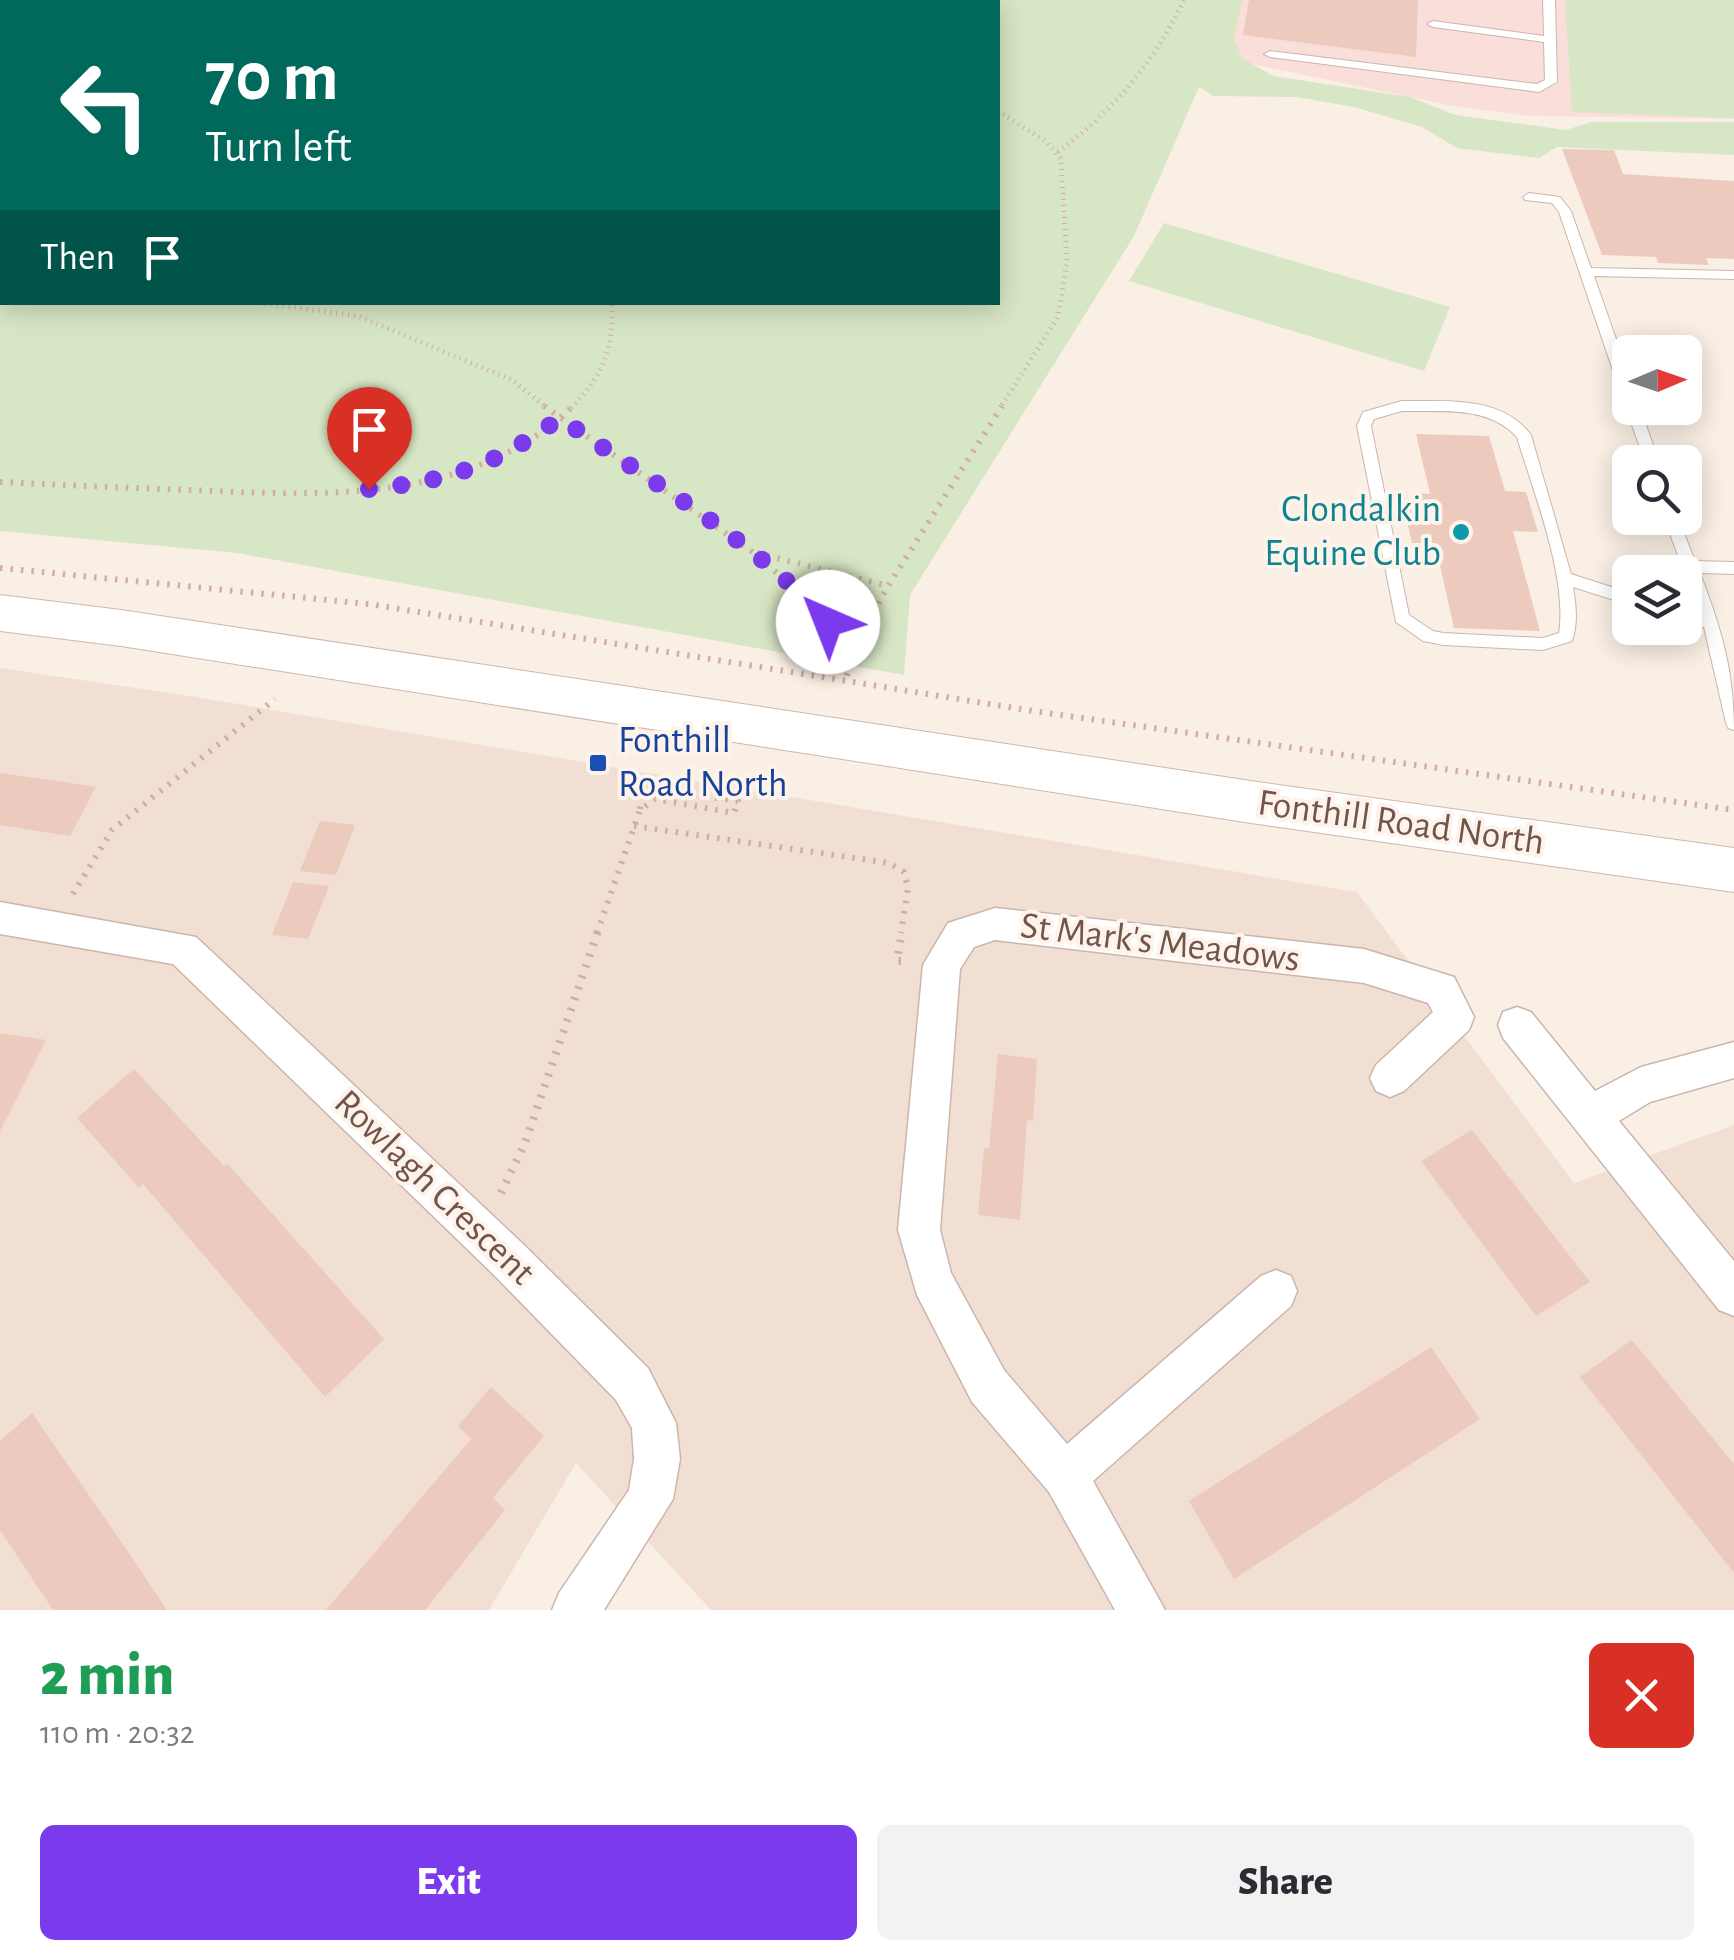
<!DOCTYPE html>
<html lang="en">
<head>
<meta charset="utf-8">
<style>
	:root { --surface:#fff; --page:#f2f2f3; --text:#2b2b33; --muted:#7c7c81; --accent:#7c3aed }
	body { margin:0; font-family:"Alegreya Sans",sans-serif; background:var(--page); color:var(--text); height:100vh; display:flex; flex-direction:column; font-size:38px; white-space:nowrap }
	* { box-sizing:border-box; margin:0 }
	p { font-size:32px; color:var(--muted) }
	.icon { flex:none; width:55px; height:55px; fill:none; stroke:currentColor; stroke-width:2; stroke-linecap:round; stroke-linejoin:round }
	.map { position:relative; height:1610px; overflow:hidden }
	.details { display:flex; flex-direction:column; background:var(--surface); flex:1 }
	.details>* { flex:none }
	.top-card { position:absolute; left:0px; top:0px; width:1000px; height:305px; box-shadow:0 5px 25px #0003; background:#00695c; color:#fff; overflow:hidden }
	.needle { width:65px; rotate:88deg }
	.controls { position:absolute; left:1612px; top:335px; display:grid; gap:20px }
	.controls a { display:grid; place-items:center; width:90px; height:90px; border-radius:15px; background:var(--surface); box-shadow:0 5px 25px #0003; font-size:50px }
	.pin { position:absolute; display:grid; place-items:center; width:85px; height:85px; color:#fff; margin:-102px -42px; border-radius:50% 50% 50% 0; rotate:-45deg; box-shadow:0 0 10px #0007 }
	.pin .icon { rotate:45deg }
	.me { position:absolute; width:110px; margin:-55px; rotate:316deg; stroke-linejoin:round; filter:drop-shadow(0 0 8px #0008) }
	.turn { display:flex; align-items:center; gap:35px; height:210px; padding:0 40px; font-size:45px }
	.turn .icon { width:130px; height:130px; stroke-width:2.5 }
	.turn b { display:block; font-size:70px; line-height:85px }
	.then { display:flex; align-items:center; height:95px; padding:0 40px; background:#0003; gap:20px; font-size:38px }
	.round { display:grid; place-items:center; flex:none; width:105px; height:105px; border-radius:15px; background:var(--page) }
	.head { display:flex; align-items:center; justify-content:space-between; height:170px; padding:0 40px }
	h1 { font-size:60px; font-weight:800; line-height:75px; color:#1e9e55 }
	.primary-button { display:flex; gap:20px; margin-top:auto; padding:20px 40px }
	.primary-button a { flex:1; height:115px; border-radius:15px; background:var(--accent); color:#fff; font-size:40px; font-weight:800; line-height:115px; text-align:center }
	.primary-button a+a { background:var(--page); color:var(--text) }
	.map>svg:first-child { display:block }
</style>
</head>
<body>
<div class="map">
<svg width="1734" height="1610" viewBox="0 0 1734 1610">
	<rect width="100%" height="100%" fill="#faefe4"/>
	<polygon fill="#f1dfd3" points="0,668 190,696 1357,892 1574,1183 1734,1125 1734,1610 711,1610 576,1463 489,1610 0,1610"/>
	<polygon fill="#faded9" points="1226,0 1734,0 1734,119 1530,116 1453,106 1218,57"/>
	<g fill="#d7e6c4" fill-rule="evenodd">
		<path d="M0,0h1242l-8,38 8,20 31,18 137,21 45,18 111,15 25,-8h143v33l-177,-8 -18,11 -82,-10 -35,-21 -68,-20 -57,-10 -84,-1 -14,-9 -65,149 -224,359 -6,80 -667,-122 -237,-22zM2,2h996v300h-996z"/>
		<polygon points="1565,0 1734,0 1734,118 1572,112"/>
		<polygon points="1164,223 1450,307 1424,371 1129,281"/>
	</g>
	<g fill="#edcabe">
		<polygon points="1249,0 1418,0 1416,57 1243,35"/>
		<polygon points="1562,149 1614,150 1623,174 1734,181 1734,259 1706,258 1709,265 1658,263 1656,257 1602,255"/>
		<polygon points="1416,434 1489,436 1505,491 1526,492 1538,532 1513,531 1540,631 1454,628 1435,543 1412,543 1403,504 1418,504 1415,493 1430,494"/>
		<polygon points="0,773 64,782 96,787 70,836 0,825"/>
		<polygon points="320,821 355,825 336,875 300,871"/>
		<polygon points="293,882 329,886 308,939 272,935"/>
		<polygon points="0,1033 46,1040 0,1131"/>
		<polygon points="998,1054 1037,1059 1033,1121 1027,1120 1020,1220 978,1215 984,1148 989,1148"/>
		<polygon points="134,1069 224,1166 227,1163 384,1339 325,1397 143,1184 139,1188 77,1118"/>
		<polygon points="1472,1130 1590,1282 1536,1316 1421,1161"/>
		<polygon points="1632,1340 1734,1464 1734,1573 1580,1377"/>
		<polygon points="1431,1347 1480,1419 1234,1579 1189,1501"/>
		<polygon points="491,1387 544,1436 493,1498 505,1510 425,1610 326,1610 471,1439 458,1426"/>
		<polygon points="32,1413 131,1556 167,1610 53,1610 0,1530 0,1441"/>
	</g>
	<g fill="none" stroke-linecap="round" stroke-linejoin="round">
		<g stroke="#cbb5ac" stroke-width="2">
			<g id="lane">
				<polygon points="1543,0 1555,0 1557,82 1539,92 1270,57 1264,54 1270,51 1537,84 1545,80 1544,42 1433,27 1427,24 1433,21 1544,36"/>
				<polygon points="1529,193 1560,197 1571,211 1591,268 1734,271 1734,279 1594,276 1630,379 1630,408 1640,408 1659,462 1645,462 1626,408 1628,404 1623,400 1559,212 1552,203 1525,200 1523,197"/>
				<path d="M1402,401c45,1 99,-6 129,34l40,139 59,19v12l-57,-18c3,18 5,37 -1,54l-29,9 -100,-5 -20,-4 -27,-19 -39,-196 6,-14zM1402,411c40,1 85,-6 115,26 16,54 51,141 42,196l-16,5 -100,-5 -10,-2 -24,-16 -38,-189 3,-7z"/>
				<path d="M1664,518h14l17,43 39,1v12l-34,-1c21,55 34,97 34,157l-6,-2 -2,-5 -22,-96 -19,-4v-12l15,3z"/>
			</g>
		</g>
		<g stroke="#cbb5ac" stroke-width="3">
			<g id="street">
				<polygon points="0,902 196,937 523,1244 648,1368 676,1423 680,1459 673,1499 604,1610 552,1610 559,1593 629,1490 634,1459 632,1428 616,1400 493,1274 173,964 0,934"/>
				<polygon points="995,908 1364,949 1454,977 1474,1017 1469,1030 1404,1091 1390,1097 1376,1091 1370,1078 1376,1065 1433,1012 1428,1003 1364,983 995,940 974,947 960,969 940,1230 951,1273 1004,1370 1067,1444 1261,1276 1276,1270 1291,1276 1297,1291 1291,1306 1093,1481 1165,1610 1115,1610 1049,1492 972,1402 917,1295 898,1230 923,965 948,923"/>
				<polygon points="1517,1007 1531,1012 1595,1091 1641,1067 1734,1042 1734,1078 1650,1102 1619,1121 1734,1261 1734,1316 1719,1310 1503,1038 1498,1025 1503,1012"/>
			</g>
		</g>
		<g stroke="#cfb7ac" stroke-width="2">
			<polygon id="secondary" points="0,595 121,610 1251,781 1734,848 1734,892 1251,823 121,646 0,631"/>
		</g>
		<g stroke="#d2aea2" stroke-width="5" stroke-dasharray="1 5" stroke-linecap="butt">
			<polyline points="998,111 1047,142 1061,159 1067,262 1058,317 1000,408"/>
			<path d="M1058,152c55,-41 96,-89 126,-152"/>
			<polyline points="253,302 358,316 512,380 547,408"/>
			<path d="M571,408c32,-32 43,-60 41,-106"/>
		</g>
		<g stroke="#d2aea2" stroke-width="6" stroke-dasharray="2.5 8" stroke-linecap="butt">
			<polyline points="544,406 751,551 803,595 854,650 845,681"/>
			<path d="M0,482c64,3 127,6 191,8 131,6 280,14 382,-84"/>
			<polyline points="757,553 888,586"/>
			<polyline points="0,568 369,604 1033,711 1734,810"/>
			<polyline points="854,650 888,586 1002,406"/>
			<polyline points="640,809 644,782 651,777"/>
			<polyline points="634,826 889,863 904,872 908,888 901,933"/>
			<polyline points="73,894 112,830 275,699"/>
			<polyline points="597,933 640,810 655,799 734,813 738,801 658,789 651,777 653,770"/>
		</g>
		<g stroke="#d2aea2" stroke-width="8" stroke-dasharray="2.5 9" stroke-linecap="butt">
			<polyline points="901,961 897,961 902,931"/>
			<polyline points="501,1193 525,1143 598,931"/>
		</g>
		<use href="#lane" fill="#fff" fill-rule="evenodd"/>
		<use href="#street" fill="#fff" fill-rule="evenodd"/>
		<use href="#secondary" fill="#fff" fill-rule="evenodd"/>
	</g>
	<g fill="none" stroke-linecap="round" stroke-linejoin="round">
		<path stroke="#7c3aed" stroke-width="18" stroke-dasharray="0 32.4" d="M369,489c81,-8 125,-23 191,-71 91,64 194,122 268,204"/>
	</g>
	<circle fill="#0f9aa8" stroke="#fdf3ea" stroke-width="4" cx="1461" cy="532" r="10"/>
	<rect fill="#1a4fb4" stroke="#fdf3ea" stroke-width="4" x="588" y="753" width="20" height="20" rx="5"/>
	<g text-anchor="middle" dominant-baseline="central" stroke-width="8" stroke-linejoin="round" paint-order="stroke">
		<g font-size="38" fill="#0d838f" stroke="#fdf3ea" text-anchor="end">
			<text x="1441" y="510">Clondalkin<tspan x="1441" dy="44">Equine Club</tspan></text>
		</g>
		<g font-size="38" fill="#164399" stroke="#fdf3ea" text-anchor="start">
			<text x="618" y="741">Fonthill<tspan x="618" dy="44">Road North</tspan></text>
		</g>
		<g font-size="38" fill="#71544c" stroke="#fdf3ea">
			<text transform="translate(1401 823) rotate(8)">Fonthill Road North</text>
			<text transform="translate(1160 943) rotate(7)">St Mark's Meadows</text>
			<text transform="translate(434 1188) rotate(44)">Rowlagh Crescent</text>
		</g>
	</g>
</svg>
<div class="controls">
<a><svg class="needle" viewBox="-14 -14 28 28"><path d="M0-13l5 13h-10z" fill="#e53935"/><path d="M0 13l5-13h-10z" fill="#7c7c81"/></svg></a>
<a><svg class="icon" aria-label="search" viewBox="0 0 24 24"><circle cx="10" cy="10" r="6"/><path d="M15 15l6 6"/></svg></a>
<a><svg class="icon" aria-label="layers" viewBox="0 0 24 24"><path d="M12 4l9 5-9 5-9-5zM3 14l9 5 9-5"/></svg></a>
</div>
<div class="pin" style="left:369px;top:489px;background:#d93025"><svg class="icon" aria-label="arrive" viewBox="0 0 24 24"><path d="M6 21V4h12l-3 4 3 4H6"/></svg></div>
<svg class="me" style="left:828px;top:622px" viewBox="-20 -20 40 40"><circle r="19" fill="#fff"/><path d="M0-13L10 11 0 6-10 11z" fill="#7c3aed"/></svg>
<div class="top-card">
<div class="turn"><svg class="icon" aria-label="left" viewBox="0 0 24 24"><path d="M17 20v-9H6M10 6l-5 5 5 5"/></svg><div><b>70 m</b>Turn left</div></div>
<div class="then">Then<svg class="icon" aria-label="arrive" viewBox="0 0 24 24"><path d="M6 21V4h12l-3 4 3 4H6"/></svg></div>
</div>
</div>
<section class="details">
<div class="head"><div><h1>2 min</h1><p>110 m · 20:32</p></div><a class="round" style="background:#d93025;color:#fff"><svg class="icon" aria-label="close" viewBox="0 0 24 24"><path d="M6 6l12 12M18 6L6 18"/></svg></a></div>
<div class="primary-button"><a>Exit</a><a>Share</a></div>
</section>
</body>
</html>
